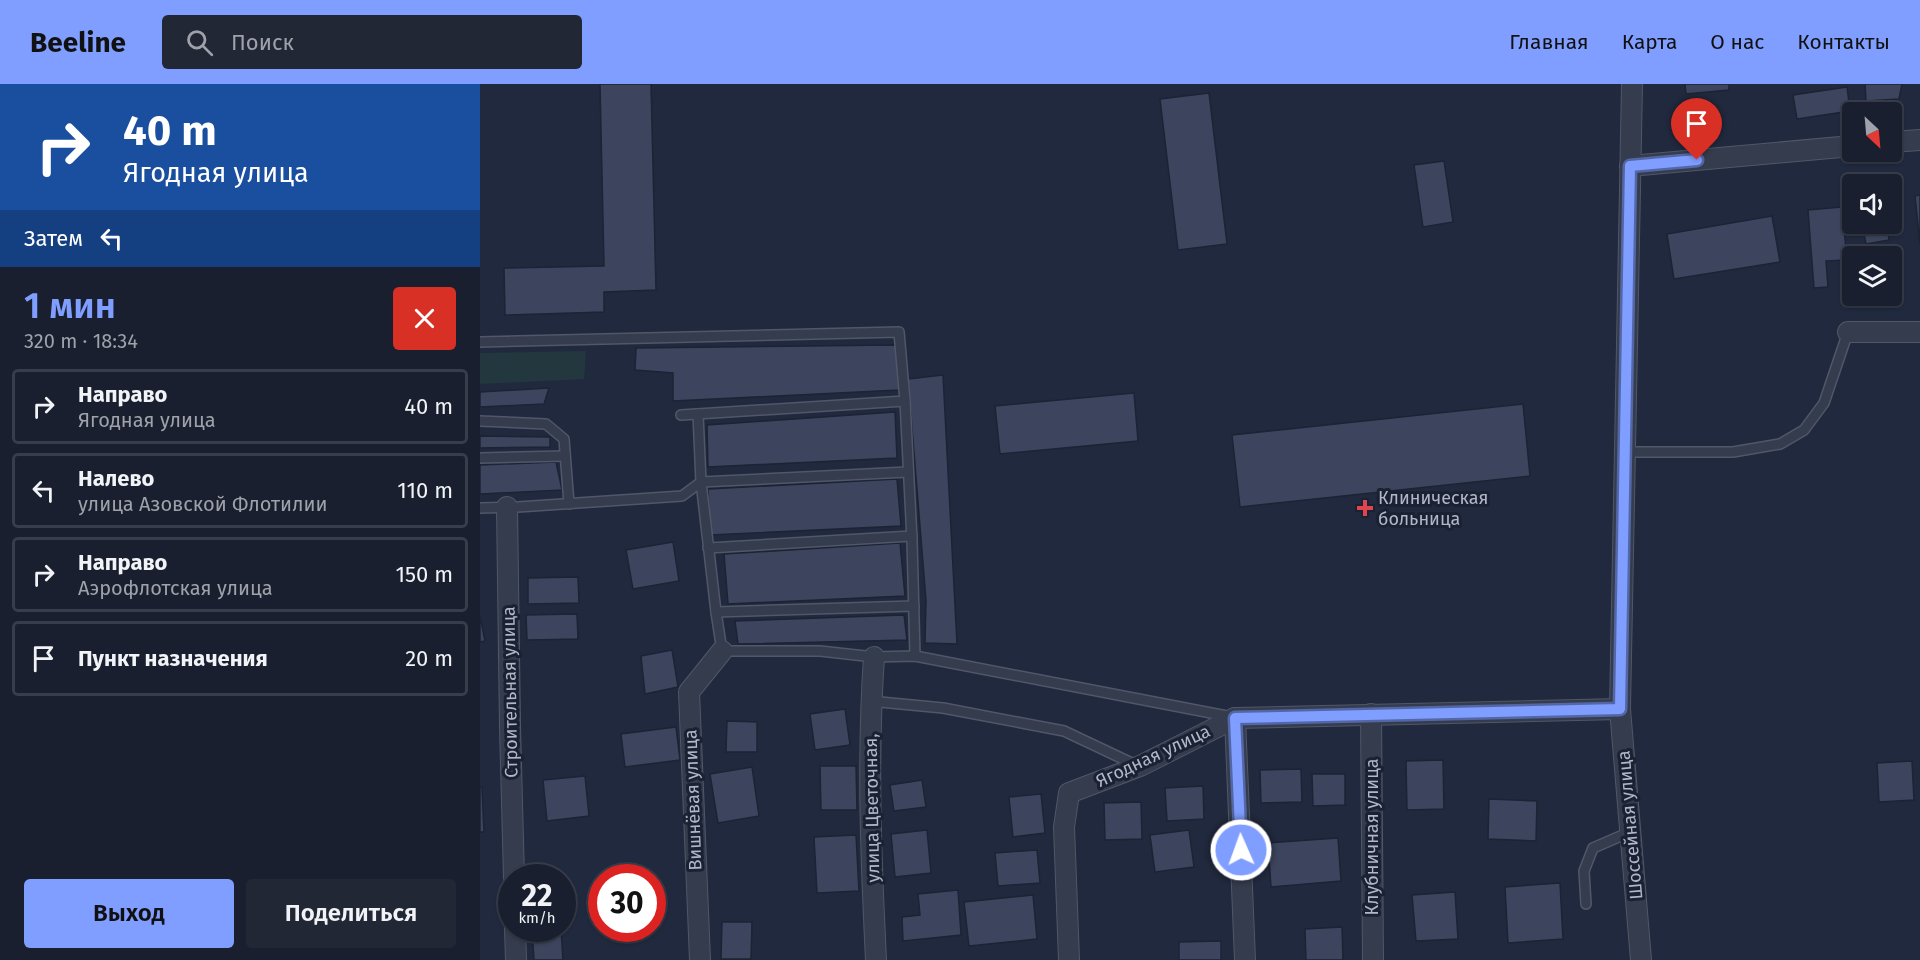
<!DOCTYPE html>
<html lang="ru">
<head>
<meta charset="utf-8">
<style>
	:root { --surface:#191f2e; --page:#222736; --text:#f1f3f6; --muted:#9fa2aa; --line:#373d4a; --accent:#809eff }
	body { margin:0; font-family:"Fira Sans",sans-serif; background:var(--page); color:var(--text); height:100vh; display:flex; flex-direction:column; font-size:22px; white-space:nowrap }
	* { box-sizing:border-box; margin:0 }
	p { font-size:20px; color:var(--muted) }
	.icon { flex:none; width:33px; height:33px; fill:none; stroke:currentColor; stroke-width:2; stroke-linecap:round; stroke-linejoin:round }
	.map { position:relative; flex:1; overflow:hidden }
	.panel { display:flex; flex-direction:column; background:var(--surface); width:480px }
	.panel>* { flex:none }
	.hud { background:#1a4fa0; color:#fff; overflow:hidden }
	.needle { width:39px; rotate:154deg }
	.tools { position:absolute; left:1362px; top:18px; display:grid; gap:12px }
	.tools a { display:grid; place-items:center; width:60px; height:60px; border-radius:6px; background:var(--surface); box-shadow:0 2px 4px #0004,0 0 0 2px var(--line); font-size:30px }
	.speed { position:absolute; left:18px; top:780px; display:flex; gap:12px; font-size:30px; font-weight:700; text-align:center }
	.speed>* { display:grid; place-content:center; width:78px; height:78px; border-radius:50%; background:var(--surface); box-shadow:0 2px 4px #0004,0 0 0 2px var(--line); line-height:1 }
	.speed small { font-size:15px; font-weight:400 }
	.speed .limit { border:9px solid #d22; background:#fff; color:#111 }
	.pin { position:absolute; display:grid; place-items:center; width:51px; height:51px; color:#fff; margin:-62px -26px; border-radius:50% 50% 50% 0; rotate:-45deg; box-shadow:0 0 6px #0007 }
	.pin .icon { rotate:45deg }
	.me { position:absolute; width:66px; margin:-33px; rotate:358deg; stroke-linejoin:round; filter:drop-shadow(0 0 4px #0008) }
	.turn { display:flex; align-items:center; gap:21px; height:126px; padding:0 24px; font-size:27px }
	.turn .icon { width:78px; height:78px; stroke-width:2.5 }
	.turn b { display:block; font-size:42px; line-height:51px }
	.then { display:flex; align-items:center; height:57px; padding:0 24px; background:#0003; gap:12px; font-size:22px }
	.round { display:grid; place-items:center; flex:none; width:63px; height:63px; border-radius:6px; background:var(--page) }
	.headline { display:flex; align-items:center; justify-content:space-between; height:102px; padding:0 24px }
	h1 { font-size:36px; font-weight:600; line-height:45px; color:var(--accent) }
	.action { display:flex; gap:12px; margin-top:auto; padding:12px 24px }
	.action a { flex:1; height:69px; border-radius:6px; background:var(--accent); color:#111; font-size:24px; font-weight:600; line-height:69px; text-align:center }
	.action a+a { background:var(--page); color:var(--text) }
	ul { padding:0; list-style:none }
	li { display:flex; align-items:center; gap:18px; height:75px; margin:0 12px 9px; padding:0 12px; border:3px solid var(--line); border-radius:6px }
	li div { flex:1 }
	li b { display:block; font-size:22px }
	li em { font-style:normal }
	header { display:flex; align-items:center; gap:36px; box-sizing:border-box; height:84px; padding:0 30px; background:var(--accent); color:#111 }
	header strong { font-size:28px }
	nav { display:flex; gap:33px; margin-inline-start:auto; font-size:21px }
	.search { width:420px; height:54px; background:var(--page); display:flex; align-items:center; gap:15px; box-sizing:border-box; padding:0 21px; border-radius:6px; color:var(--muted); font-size:22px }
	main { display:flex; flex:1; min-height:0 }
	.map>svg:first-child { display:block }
</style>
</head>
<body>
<header>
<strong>Beeline</strong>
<div class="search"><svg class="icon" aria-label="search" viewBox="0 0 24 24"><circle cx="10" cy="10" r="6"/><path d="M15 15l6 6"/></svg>Поиск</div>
<nav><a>Главная</a><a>Карта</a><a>О нас</a><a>Контакты</a></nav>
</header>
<main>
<section class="panel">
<div class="hud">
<div class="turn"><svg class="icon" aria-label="right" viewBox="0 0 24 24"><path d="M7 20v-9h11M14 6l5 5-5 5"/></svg><div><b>40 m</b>Ягодная улица</div></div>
<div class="then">Затем<svg class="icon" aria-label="left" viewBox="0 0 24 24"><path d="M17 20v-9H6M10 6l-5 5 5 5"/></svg></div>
</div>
<div class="headline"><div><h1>1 мин</h1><p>320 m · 18:34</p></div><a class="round" style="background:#d93025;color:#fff"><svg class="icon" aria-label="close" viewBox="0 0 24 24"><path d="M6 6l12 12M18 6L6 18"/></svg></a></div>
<ul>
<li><svg class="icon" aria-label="right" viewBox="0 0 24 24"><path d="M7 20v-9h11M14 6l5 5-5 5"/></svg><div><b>Направо</b><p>Ягодная улица</p></div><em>40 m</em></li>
<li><svg class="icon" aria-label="left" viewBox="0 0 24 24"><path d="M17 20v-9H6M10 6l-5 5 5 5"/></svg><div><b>Налево</b><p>улица Азовской Флотилии</p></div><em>110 m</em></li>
<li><svg class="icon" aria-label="right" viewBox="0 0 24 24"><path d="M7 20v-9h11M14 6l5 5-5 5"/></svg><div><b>Направо</b><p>Аэрофлотская улица</p></div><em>150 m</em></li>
<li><svg class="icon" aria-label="arrive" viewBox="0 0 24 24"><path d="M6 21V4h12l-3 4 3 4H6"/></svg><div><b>Пункт назначения</b></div><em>20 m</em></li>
</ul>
<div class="action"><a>Выход</a><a>Поделиться</a></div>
</section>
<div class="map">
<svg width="1440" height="876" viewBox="0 0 1440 876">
	<rect width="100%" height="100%" fill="#21293e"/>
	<polygon fill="#23373f" points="106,267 104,295 0,300 0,269"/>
	<g fill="#3d455e" stroke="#1c2334" stroke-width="1.5">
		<polygon points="120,0 171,0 176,206 124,208 124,228 25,231 24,184 124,182"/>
		<polygon points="1205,0 1249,0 1249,6 1206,10"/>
		<polygon points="1385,0 1422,0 1419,15 1386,17"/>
		<polygon points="1367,3 1370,27 1317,35 1313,11"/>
		<polygon points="729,9 747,160 698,166 680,15"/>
		<polygon points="964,77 973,138 943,143 934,81"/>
		<polygon points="1440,111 1440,160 1435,112"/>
		<polygon points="1362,123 1367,176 1346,177 1348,203 1334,204 1328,126"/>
		<polygon points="1292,132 1300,178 1194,195 1187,150"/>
		<polygon points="1382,140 1407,140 1409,156 1386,160"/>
		<polygon points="417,261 419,306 193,317 193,289 155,286 156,264"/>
		<polygon points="463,291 477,560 445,559 446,516 428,295"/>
		<polygon points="69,304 64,320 0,323 0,308"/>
		<polygon points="654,309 658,357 520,370 515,322"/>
		<polygon points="1043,320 1050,392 760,423 752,351"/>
		<polygon points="415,328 417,374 228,383 227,341"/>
		<polygon points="0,352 70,353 70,363 0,364"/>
		<polygon points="76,378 82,406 0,410 0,381"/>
		<polygon points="417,395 421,442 230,451 228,405"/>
		<polygon points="193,458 199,497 153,505 146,466"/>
		<polygon points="420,459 425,512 248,520 244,470"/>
		<polygon points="98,493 99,519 48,520 48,494"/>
		<polygon points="97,530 98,555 47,556 46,531"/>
		<polygon points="424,531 427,556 258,560 255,537"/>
		<polygon points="0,532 5,557 0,558"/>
		<polygon points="192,566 198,603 165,610 161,572"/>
		<polygon points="365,625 370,661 335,666 330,630"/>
		<polygon points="247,637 277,638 277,668 246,668"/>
		<polygon points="196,643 200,676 145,683 141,650"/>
		<polygon points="963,676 964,725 927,726 926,677"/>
		<polygon points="1432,677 1434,716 1399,718 1397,679"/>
		<polygon points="340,682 376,682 377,726 341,726"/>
		<polygon points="272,683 279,732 238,739 230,690"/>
		<polygon points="821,685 822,718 781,719 780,686"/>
		<polygon points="832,690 865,690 865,721 833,722"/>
		<polygon points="105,692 109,732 67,737 63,696"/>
		<polygon points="442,696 446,723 414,727 410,701"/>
		<polygon points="723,702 724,735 687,737 685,704"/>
		<polygon points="0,703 2,703 4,748 0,748"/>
		<polygon points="561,710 565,749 533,753 529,713"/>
		<polygon points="1009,715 1057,717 1056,757 1008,755"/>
		<polygon points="661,718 662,755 625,756 624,719"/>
		<polygon points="447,746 451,789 415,793 411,750"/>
		<polygon points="709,746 714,783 675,788 670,751"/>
		<polygon points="376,751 379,807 337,809 334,753"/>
		<polygon points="858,754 861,797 791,803 788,759"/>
		<polygon points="557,766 560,799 518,802 515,769"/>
		<polygon points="1080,799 1083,855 1028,859 1025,803"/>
		<polygon points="478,806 481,851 423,857 422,833 440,831 438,810"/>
		<polygon points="975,808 978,855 936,857 932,811"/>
		<polygon points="553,811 557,855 489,862 484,818"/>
		<polygon points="242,838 272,838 271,875 241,875"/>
		<polygon points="862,843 863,876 826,876 825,845"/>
		<polygon points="52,844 81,844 83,876 54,876"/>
		<polygon points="741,857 741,876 699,876 699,858"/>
	</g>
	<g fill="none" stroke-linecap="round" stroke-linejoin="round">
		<g stroke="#505768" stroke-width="12">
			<g id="lane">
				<polyline points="0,258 419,248 425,317 201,331"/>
				<polyline points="425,317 432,456 435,572"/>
				<polyline points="218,330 221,398 428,388"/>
				<polyline points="0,337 66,340 84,355 89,420"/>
				<polyline points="1145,368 1253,368 1300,360 1324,346 1344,319 1368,248"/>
				<polyline points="0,374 85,372"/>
				<polyline points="0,424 38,423 202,412 221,398 236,528 242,567 340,567 394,573 435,572 752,633"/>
				<polyline points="228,464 432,452"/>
				<polyline points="236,528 434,522"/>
				<polyline points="392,623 400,618 463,624 584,647 658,682"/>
				<polyline points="1106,820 1104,787 1113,764 1150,748"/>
			</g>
		</g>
		<g stroke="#505768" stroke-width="22">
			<g id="street">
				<polyline points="1152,0 1140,625 1161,876"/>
				<polyline points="1412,58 1440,56"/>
				<polyline points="1150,82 1372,62"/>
				<polyline points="1368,248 1440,248"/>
				<polyline points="27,423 30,643 34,794"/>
				<path d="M394,573c-7,101 -3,202 2,303"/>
				<polyline points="891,630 893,876"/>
				<polyline points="755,634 765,876"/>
				<polyline points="35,844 36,876"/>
				<polyline points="220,876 209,608 242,567"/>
				<polyline points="589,876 584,743 589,709 660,682 755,634 1140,625"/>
			</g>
		</g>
		<use href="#lane" stroke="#353c4d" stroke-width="9"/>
		<use href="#street" stroke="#353c4d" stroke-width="20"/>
	</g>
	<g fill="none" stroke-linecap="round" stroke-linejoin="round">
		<g stroke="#5367a6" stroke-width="15">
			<polyline id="route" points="761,766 755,634 1140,625 1150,82 1217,76"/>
		</g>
		<use href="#route" stroke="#809eff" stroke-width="10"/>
	</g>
	<path fill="#e0444e" stroke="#1a2132" stroke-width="2" d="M882 415h6v6h6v6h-6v6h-6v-6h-6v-6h6z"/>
	<g text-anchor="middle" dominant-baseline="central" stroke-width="6" stroke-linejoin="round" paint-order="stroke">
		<g font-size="18" fill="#b1b7c9" stroke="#1a2132" text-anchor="start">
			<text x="898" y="414">Клиническая<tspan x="898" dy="21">больница</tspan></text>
		</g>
		<g font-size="18" fill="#b1b7c9" stroke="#1a2132">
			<text transform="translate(30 608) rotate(-91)">Строительная улица</text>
			<text transform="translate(673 672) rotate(-25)">Ягодная улица</text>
			<text transform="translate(213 716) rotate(-92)">Вишнёвая улица</text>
			<text transform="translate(392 724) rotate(-91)">улица Цветочная,</text>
			<text transform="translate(1150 741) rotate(-95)">Шоссейная улица</text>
			<text transform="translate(892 753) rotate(-90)">Клубничная улица</text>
		</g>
	</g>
</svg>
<div class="tools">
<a><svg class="needle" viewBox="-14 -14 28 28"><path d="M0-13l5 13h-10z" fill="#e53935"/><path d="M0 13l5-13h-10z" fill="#9fa2aa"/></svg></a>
<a><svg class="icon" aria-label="sound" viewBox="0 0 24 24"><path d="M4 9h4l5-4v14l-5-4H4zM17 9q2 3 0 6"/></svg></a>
<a><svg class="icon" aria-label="layers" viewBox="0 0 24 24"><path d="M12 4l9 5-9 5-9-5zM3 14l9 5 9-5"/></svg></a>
</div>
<div class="speed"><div>22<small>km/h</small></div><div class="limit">30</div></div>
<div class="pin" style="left:1217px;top:76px;background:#d93025"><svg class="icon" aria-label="arrive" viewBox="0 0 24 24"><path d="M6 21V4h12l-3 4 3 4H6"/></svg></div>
<svg class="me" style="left:761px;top:766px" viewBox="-20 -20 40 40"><circle r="17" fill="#809eff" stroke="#fff" stroke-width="3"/><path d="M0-11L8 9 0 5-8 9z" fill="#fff"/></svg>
</div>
</main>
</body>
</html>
